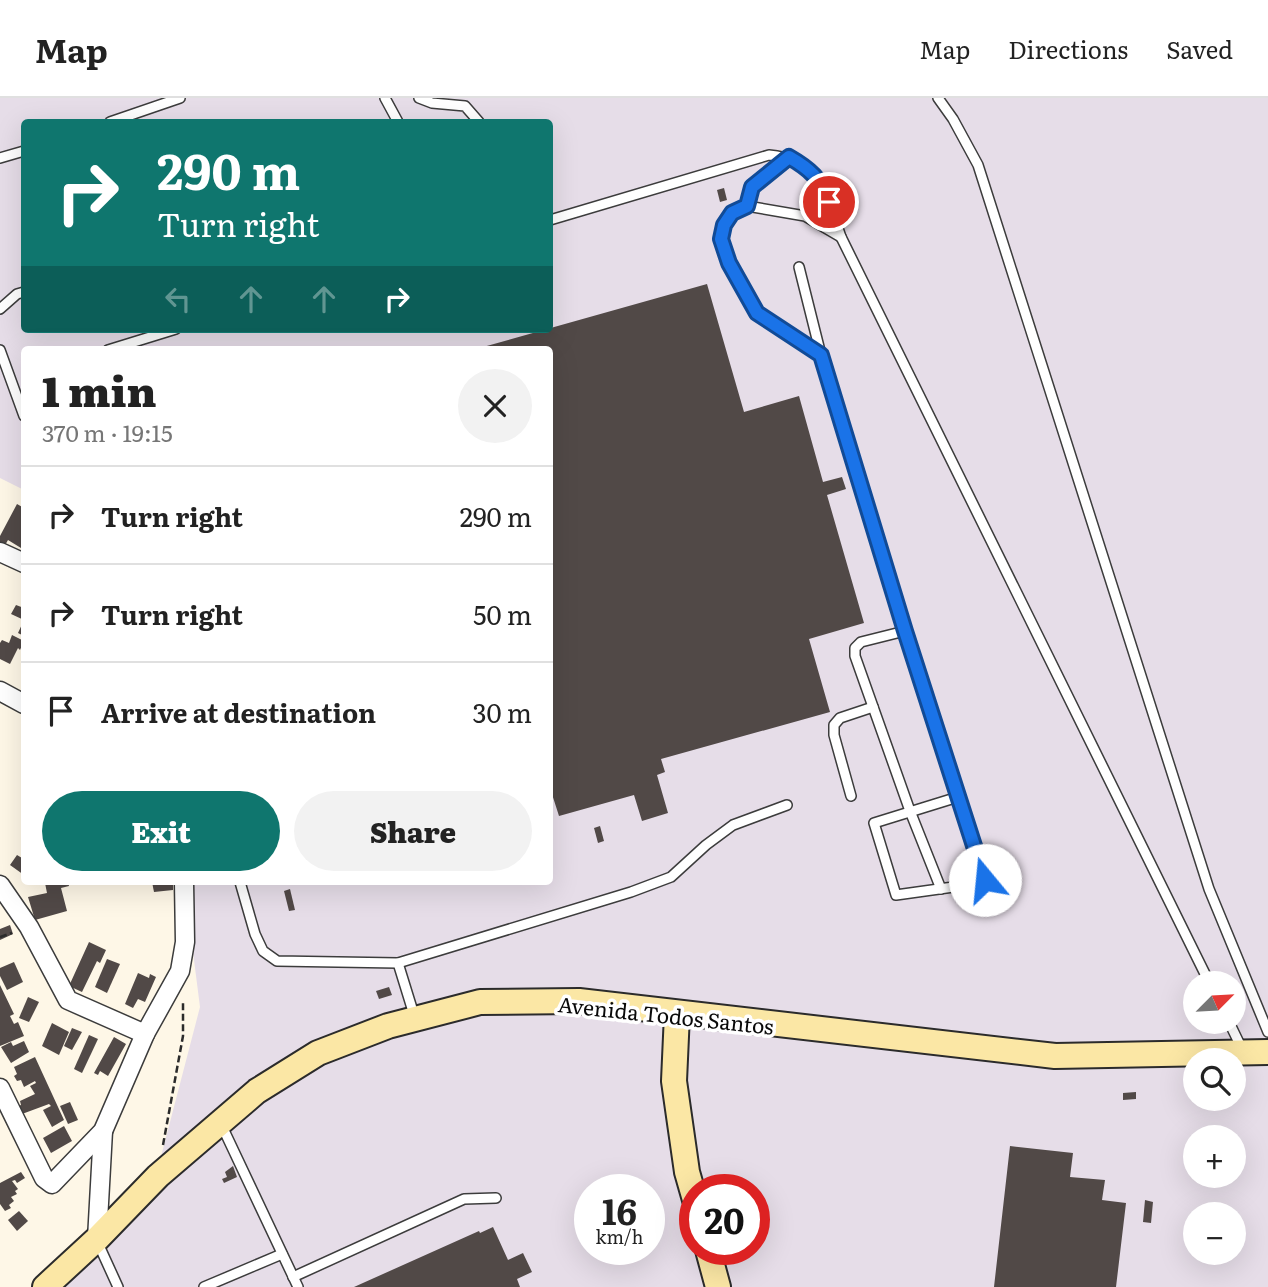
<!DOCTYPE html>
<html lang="en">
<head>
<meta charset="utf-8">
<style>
	:root { --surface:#fff; --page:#f2f2f2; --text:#222; --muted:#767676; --line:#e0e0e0; --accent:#0f766e }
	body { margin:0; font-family:Literata,serif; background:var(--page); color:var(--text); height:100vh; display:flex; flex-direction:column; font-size:26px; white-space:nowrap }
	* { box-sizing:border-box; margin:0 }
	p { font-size:23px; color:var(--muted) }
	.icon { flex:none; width:38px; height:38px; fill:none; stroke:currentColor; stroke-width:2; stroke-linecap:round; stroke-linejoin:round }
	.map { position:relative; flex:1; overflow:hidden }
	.details { position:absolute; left:21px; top:248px; width:532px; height:539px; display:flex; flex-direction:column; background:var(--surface); border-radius:7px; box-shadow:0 7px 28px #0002 }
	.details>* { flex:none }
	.top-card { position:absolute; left:21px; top:21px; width:532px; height:214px; border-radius:7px; box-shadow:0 7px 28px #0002; background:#0f766e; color:#fff; overflow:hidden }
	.needle { width:46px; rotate:66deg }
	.tools { position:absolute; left:1183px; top:873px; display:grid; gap:14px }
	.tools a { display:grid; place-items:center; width:63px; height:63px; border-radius:50%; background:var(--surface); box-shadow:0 7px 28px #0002; font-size:35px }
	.speed { position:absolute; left:574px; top:1076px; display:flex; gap:14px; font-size:35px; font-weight:700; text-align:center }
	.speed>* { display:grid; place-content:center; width:91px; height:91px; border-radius:50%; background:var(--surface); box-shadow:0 7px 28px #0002; line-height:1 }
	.speed small { font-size:18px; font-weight:400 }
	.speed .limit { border:10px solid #d22; background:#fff; color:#111 }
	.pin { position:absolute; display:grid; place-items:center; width:60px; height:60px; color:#fff; margin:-30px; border:4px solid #fff; border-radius:50%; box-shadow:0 2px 7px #0007 }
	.me { position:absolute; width:77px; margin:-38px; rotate:343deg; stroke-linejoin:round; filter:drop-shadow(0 0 5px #0008) }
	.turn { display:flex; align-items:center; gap:24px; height:147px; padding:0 21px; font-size:32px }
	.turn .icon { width:91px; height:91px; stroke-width:2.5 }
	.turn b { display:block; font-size:49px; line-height:60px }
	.lanes { display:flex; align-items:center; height:66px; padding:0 21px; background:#0003; justify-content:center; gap:35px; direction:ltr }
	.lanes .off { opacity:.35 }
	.round { display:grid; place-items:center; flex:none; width:74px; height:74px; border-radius:37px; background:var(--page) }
	.summary { display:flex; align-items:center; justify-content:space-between; height:119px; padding:0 21px }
	h1 { font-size:42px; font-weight:800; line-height:52px }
	.cta { display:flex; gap:14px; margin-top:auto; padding:14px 21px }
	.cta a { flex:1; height:80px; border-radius:42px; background:var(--accent); color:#fff; font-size:28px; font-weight:800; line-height:80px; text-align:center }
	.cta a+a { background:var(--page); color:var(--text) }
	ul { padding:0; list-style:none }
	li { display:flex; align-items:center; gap:21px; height:98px; padding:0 21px; border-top:2px solid var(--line) }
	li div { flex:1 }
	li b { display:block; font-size:26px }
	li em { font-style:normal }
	header { display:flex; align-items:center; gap:42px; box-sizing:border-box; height:98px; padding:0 35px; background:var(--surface); border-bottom:2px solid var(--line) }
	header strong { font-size:33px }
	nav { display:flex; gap:38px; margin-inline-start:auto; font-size:24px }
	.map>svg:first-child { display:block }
</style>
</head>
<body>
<header>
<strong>Map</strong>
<nav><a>Map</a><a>Directions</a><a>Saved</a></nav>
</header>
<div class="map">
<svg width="1268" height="1189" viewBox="0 0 1268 1189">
	<rect width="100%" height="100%" fill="#fef7e7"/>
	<path fill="#e6dde8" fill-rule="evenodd" d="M0,0h1268v1189h-1218l101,-92 49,-188 -16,-125h366v-532h-526v140l-24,-12zM24,24h526v207h-526zM1195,886h39v38h-39zM1195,962h39v39h-39zM1195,1040h39v38h-39zM590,1092h59v60h-59zM695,1092h59v60h-59zM1195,1116h39v39h-39z"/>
	<g fill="#514947">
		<polygon points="724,90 727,102 720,104 717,92"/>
		<polygon points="707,186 744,314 799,298 823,384 842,379 846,391 827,397 864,525 809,541 830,614 661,661 665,674 657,677 668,715 642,723 634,697 559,718 551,693 550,693 550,252 476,251"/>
		<polygon points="17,406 24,410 24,444 21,450 8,442 4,449 0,447 0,438"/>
		<polygon points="16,507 24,510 24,538 18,535 24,522 11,516"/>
		<polygon points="12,537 24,543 20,552 18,550 10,566 0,561 0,545 2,542 9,545"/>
		<polygon points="600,728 604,743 598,745 594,730"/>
		<polygon points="17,757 22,760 24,757 24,777 10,767"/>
		<polygon points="50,784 68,784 69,788 61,790 67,813 35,822 28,799 47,795 45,785"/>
		<polygon points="152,784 173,784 173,792 154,794"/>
		<polygon points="290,791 295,812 289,813 284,793"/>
		<polygon points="10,827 13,836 0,842 0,831"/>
		<polygon points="89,844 106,852 100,865 97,863 82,894 69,888"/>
		<polygon points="107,861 120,866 107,895 95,889"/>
		<polygon points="14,864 23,884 7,892 0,878 0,870"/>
		<polygon points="138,875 149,880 150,876 156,879 145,904 138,901 133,910 125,906"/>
		<polygon points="0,887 14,916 10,918 14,926 18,924 24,938 0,948"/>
		<polygon points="389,889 392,897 379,901 376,893"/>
		<polygon points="28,899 39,904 29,924 19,920"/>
		<polygon points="52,925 69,934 59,957 42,948"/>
		<polygon points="72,930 82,934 72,952 64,948"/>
		<polygon points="89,937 98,941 82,975 74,971"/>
		<polygon points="114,939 126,946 108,978 100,973 98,977 94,975"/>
		<polygon points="24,943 29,954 11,965 1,949 11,944 13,948"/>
		<polygon points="35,959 64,1022 52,1029 43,1012 51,1008 49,1006 22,1016 18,1008 21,1007 20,1003 35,996 30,988 36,985 35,983 24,989 21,982 17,983 14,978 17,976 14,969"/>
		<polygon points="1136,994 1136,1001 1123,1002 1123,995"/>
		<polygon points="70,1004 78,1022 68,1026 60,1008"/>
		<polygon points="64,1028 72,1043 51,1055 43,1040"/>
		<polygon points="1010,1048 1073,1055 1070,1079 1105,1082 1102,1102 1126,1105 1116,1189 994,1189"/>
		<polygon points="233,1068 237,1079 224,1085 222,1081 227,1079 225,1074"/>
		<polygon points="21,1074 25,1080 17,1085 15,1082 12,1083 18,1091 15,1093 17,1096 11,1099 14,1103 9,1107 11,1110 5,1113 0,1106 0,1085"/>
		<polygon points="1145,1102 1153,1104 1151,1125 1143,1124"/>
		<polygon points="19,1113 28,1123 17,1133 8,1122"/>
		<polygon points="493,1129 508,1162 523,1155 532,1174 517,1181 520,1189 354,1189 479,1133 480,1135"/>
	</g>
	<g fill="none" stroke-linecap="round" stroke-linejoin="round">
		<g stroke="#3c3c3c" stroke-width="12">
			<g id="lane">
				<polyline points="385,0 398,24"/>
				<polyline points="419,0 432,5 465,8 479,24"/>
				<polyline points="938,0 953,21 978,67 1209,791 1268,934"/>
				<polyline points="110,24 180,0"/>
				<polyline points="0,60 24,53"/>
				<polyline points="747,108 752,89 789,59"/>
				<path d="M550,122l219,-65c53,5 57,39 72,82l369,747"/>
				<polyline points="841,139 805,118 747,108 732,115 724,127 721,141 729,165 757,215 821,257 905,533 984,774 985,782 982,785 896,797 874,725 958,699"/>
				<polyline points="799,169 821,257"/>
				<polyline points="0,211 17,196 24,194"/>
				<polyline points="0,252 24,318"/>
				<polyline points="108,252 176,231"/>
				<polyline points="905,533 861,544 855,550 855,558 910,713 941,791"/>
				<polyline points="851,698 834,637 834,627 840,620 873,609"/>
				<polyline points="240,784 255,836 263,853 277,863 398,865 631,794 671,779 706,747 733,727 787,707"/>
				<polyline points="398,865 415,920"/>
				<polyline points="1229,924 1242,951"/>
				<polyline points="221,1026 298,1189"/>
				<polyline points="97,1143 118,1189"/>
				<polyline points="293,1179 464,1101 496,1100"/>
				<polyline points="204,1189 282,1156"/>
			</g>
		</g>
		<g stroke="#3c3c3c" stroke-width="21">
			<g id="street">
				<polyline points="0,454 24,465"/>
				<polyline points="0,593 24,606"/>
				<polyline points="0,787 29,829 68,902 145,936"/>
				<polyline points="0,990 44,1080 52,1086 103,1033 145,936 180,873 185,844 184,784"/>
				<polyline points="97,1141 103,1033"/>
			</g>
		</g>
		<g stroke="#2b2b2b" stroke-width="28">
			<g id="secondary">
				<polyline points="677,916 674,983 687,1074 695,1102"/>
				<polyline points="708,1152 718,1189"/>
				<polyline points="45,1189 97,1141 158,1078 257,993 318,955 388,928 480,904 579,903 1055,958 1268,954"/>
			</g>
		</g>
		<g stroke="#2b2b2b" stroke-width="2.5" stroke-dasharray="7 3.5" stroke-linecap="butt">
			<polyline points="0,839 12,835"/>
			<polyline points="163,1047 183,938 183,905"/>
		</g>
		<use href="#lane" stroke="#fff" stroke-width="9"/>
		<use href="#street" stroke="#fff" stroke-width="18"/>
		<use href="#secondary" stroke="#fbe7a5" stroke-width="24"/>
	</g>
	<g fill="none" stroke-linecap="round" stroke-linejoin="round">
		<g stroke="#114b97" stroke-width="18">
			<path id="route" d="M829,104c-8,-23 -19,-33 -40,-45l-37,30 -5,19 -15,7 -8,12 -3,14 8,24 28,50 64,42 84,276 80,249"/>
		</g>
		<use href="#route" stroke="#1a73e8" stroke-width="12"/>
	</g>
	<g text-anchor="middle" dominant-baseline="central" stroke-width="7" stroke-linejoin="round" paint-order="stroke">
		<g font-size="21" fill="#090909" stroke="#fff">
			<text transform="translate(666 916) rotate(6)">Avenida Todos Santos</text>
		</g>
	</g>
</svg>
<div class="tools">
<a><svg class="needle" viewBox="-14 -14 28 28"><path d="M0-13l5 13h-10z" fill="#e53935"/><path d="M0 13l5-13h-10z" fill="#767676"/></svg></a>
<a><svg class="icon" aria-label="search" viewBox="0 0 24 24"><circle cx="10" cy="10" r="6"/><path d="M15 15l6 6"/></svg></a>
<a>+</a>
<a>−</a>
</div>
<div class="speed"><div>16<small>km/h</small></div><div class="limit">20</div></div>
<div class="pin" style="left:829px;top:104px;background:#d93025"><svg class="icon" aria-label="arrive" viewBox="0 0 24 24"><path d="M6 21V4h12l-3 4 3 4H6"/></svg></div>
<svg class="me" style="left:985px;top:782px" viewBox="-20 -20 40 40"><circle r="19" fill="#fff"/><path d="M0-13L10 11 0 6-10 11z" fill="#1a73e8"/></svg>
<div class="top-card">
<div class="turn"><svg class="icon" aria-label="right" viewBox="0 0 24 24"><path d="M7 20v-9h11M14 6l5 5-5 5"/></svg><div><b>290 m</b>Turn right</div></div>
<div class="lanes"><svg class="icon off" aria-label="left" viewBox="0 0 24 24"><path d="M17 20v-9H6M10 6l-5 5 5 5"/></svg><svg class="icon off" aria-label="ahead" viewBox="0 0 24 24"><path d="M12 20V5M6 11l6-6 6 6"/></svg><svg class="icon off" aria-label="ahead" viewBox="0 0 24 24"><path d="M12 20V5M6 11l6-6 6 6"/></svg><svg class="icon" aria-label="right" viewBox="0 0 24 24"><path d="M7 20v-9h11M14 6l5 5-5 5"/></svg></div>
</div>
<section class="details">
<div class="summary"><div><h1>1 min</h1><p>370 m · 19:15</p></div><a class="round"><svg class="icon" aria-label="close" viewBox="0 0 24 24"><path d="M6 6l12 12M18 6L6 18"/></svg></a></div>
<ul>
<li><svg class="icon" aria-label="right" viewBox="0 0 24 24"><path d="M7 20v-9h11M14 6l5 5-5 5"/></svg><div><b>Turn right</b></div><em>290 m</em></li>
<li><svg class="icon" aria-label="right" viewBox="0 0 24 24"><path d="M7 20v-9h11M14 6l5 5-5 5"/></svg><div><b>Turn right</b></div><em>50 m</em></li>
<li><svg class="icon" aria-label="arrive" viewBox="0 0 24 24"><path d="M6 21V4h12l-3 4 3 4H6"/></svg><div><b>Arrive at destination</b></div><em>30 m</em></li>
</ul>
<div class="cta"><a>Exit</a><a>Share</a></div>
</section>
</div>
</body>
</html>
